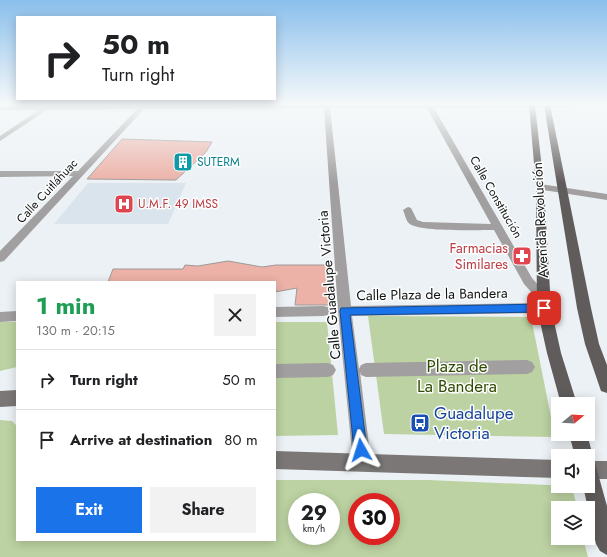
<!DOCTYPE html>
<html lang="en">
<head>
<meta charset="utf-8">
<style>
	:root { --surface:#fff; --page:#f2f2f2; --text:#202124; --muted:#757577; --line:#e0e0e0; --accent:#1a73e8 }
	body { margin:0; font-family:Jost,sans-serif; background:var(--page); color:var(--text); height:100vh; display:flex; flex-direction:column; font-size:15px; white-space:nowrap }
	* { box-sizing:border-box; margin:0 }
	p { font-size:13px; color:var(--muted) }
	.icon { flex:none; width:22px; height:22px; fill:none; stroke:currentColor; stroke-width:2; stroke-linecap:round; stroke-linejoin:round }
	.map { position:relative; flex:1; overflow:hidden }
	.details { position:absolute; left:16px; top:281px; width:260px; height:260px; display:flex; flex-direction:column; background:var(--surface); border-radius:0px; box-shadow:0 2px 10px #0003 }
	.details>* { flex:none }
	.hud { position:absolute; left:16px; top:16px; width:260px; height:84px; border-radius:0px; box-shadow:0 2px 10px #0003; background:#fff; color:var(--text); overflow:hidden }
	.needle { width:26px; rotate:72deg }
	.fabs { position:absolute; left:551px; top:397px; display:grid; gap:8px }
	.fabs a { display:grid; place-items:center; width:44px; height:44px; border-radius:0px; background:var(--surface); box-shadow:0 2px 10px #0003; font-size:20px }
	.speed { position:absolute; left:288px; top:493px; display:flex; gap:8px; font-size:20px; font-weight:700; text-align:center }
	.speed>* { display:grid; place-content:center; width:52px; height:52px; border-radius:50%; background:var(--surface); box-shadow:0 2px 10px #0003; line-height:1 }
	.speed small { font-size:10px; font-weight:400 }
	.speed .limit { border:6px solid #d22; background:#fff; color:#111 }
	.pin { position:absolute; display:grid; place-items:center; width:34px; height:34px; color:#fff; margin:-17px; border-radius:8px; box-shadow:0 2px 6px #0006 }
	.me { position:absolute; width:44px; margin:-22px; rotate:354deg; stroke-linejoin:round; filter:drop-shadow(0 0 3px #0008) }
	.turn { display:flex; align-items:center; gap:14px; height:84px; padding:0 20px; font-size:18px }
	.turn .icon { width:52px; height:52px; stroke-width:2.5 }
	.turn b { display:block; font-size:28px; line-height:34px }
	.round { display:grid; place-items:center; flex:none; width:42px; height:42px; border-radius:0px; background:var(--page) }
	.summary { display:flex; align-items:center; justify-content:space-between; height:68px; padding:0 20px }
	h1 { font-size:24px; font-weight:700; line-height:30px; color:#1e9e55 }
	.cta { display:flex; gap:8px; margin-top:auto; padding:8px 20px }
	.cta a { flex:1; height:46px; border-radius:0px; background:var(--accent); color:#fff; font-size:16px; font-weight:700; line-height:46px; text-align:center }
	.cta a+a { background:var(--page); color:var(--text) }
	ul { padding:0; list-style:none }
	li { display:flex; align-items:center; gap:12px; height:60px; padding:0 20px; border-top:1px solid var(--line) }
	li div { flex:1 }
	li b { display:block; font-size:15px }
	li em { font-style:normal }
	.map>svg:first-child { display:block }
</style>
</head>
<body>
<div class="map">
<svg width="607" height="557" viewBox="0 0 607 557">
	<rect width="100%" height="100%" fill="#ecf1f5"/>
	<polygon fill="#d9e4ec" points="88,183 186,183 168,224 54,224"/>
	<g fill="#bcd2a2" fill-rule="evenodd">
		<polygon points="368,316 531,317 555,437 384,434"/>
		<polygon points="0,322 17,322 17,367 0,371"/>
		<polygon points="275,322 327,322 338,435 275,436"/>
		<path d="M0,420l12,1 5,5v114h258v-60h153l144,6 5,22h-19v30h25l5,19h-588zM297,502h34v34h-34zM357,502h34v34h-34z"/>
	</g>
	<g fill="#ecb1a7" stroke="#9e9998">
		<polygon points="122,139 212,142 206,152 176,180 87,179"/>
		<polygon points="228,261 262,267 276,265 331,265 332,305 295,305 297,288 275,292 275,282 108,282 113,269 183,269 185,265 198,266"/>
	</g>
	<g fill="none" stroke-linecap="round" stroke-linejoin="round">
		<g fill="#a19f9f" fill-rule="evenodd">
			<path d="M572,105l-3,2 -135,1 98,170 16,18 2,3 -2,3 -2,1 3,1 2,4 -2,4 -5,1 -192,3 7,53 2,-4 5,-2 161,-3 5,2 3,5 -3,5 -5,2 -161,3 -5,-2 -1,-3 11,90 -3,6 -6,3 -6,-3 -3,-6 -15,-151 -14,-203 -180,1 -140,152 -4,1v-11l73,-75 -73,1v-6h78l59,-62 -90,1 -47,31v-5l39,-26h-39v-4zM330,108h97l64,116 -68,-2 -6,-2 -6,-12 -3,-1 -5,3c2,4 3,12 7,14 10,8 69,6 84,6l30,54 17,19 -190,3z"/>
			<polygon points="540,184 607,194 607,200 537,189 536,187"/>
			<polygon points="323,306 328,307 330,311 328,315 323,316 275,317 275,307"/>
			<polygon points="17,311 17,321 0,322 0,312"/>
			<polygon points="328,363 333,365 336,370 333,375 328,377 275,378 275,364"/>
		</g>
		<g fill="#7b7777" fill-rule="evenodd">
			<polygon points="17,390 17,406 0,407 0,391"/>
			<polygon points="275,451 558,460 558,478 275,469"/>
			<rect x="588" y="461" width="19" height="18"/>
		</g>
		<g fill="#615c5c" fill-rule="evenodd">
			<polygon points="529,105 535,105 544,187 551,308 561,353 577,404 561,404 547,353 537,308 536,187"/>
			<polygon points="544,105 550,105 591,308 599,344 607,365 607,393 601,391 585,344 577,308"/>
			<polygon points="569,434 587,434 593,456 591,462 595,463 607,506 607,555 600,551 596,544 583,486 588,486 588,456 575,456"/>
		</g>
	</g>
	<linearGradient id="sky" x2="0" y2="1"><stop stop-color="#8abfec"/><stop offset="0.57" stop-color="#f6f9fa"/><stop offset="1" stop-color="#f6f9fa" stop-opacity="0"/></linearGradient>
	<rect width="607" height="183" fill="url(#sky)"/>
	<polygon fill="#1a73e8" stroke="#114b97" points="544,304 547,306 549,308 547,311 544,312 350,315 367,450 365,454 361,456 356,454 354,450 340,311 341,308"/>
	<defs>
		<g id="building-square" transform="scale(1)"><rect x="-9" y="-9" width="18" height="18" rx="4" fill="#0f9aa8" stroke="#fdfefe"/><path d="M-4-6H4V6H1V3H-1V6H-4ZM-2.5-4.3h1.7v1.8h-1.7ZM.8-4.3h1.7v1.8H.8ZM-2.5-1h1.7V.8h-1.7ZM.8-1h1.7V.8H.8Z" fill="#fff"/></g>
		<g id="hospital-square" transform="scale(1)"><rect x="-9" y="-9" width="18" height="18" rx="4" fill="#e0444e" stroke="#fdfefe"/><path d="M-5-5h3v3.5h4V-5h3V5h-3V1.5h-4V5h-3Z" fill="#fff"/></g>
		<g id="pharmacy-square" transform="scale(1)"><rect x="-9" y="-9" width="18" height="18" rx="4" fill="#e0444e" stroke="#fdfefe"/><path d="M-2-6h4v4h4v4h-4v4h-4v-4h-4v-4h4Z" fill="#fff"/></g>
		<g id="bus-square" transform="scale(1)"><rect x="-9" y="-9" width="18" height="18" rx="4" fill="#1a4fb4" stroke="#fdfefe"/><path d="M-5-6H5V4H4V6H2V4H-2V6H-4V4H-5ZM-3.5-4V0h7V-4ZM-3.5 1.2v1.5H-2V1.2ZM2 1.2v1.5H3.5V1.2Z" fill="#fff"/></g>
	</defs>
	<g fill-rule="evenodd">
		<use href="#building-square" x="183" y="162"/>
		<use href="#hospital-square" x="124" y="204"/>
		<use href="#pharmacy-square" x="522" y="256"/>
		<use href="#bus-square" x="420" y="423"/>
	</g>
	<g text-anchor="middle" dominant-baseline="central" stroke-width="3" stroke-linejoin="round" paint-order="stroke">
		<g font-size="12" fill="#0d838f" stroke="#fdfefe" text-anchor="start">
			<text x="197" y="162">SUTERM</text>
		</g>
		<g font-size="12" fill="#131516" stroke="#fdfefe">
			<text transform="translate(47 191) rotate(-47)">Calle Cuitláhuac</text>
			<text transform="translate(496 197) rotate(60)">Calle Constitución</text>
		</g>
		<g font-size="12" fill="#be3a42" stroke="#fdfefe" text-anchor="start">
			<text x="138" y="204">U.M.F. 49 IMSS</text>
		</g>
		<g font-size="14" fill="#131516" stroke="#fdfefe">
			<text transform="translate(540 220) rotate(-93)">Avenida Revolución</text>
			<text transform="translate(329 285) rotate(-95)">Calle Guadalupe Victoria</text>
			<text transform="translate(432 294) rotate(-1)">Calle Plaza de la Bandera</text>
		</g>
		<g font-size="14" fill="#be3a42" stroke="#fdfefe" text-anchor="end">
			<text x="508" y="248">Farmacias<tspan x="508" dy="16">Similares</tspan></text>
		</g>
		<g font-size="17" fill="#324b00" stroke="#fdfefe">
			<text x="457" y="366">Plaza de<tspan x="457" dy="20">La Bandera</tspan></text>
		</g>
		<g font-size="17" fill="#164399" stroke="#fdfefe" text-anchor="start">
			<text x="434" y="413">Guadalupe<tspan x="434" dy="20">Victoria</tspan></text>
		</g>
	</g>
</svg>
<div class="fabs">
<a><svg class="needle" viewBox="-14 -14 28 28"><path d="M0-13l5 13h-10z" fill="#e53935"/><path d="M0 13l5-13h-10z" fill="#757577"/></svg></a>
<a><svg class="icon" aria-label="sound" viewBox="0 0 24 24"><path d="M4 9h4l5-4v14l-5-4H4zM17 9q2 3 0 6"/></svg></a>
<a><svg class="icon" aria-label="layers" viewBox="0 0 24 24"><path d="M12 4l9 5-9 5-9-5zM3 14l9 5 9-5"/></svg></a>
</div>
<div class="speed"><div>29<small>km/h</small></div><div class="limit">30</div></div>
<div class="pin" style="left:544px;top:308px;background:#d93025"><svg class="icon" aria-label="arrive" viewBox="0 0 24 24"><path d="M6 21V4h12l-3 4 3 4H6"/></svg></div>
<svg class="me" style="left:361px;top:450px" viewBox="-20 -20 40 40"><path d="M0-17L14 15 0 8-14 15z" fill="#1a73e8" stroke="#fff" stroke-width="4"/></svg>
<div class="hud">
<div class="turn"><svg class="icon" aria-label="right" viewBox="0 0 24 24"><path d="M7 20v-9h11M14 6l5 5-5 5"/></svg><div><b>50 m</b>Turn right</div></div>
</div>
<section class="details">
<div class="summary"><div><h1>1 min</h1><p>130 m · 20:15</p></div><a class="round"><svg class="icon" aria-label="close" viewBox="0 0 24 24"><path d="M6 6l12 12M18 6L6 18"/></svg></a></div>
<ul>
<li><svg class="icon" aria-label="right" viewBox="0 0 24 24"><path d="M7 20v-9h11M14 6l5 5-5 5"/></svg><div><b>Turn right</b></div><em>50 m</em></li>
<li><svg class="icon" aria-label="arrive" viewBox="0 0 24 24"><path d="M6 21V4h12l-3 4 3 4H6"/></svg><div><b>Arrive at destination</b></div><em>80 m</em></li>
</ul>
<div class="cta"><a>Exit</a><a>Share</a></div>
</section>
</div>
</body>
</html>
